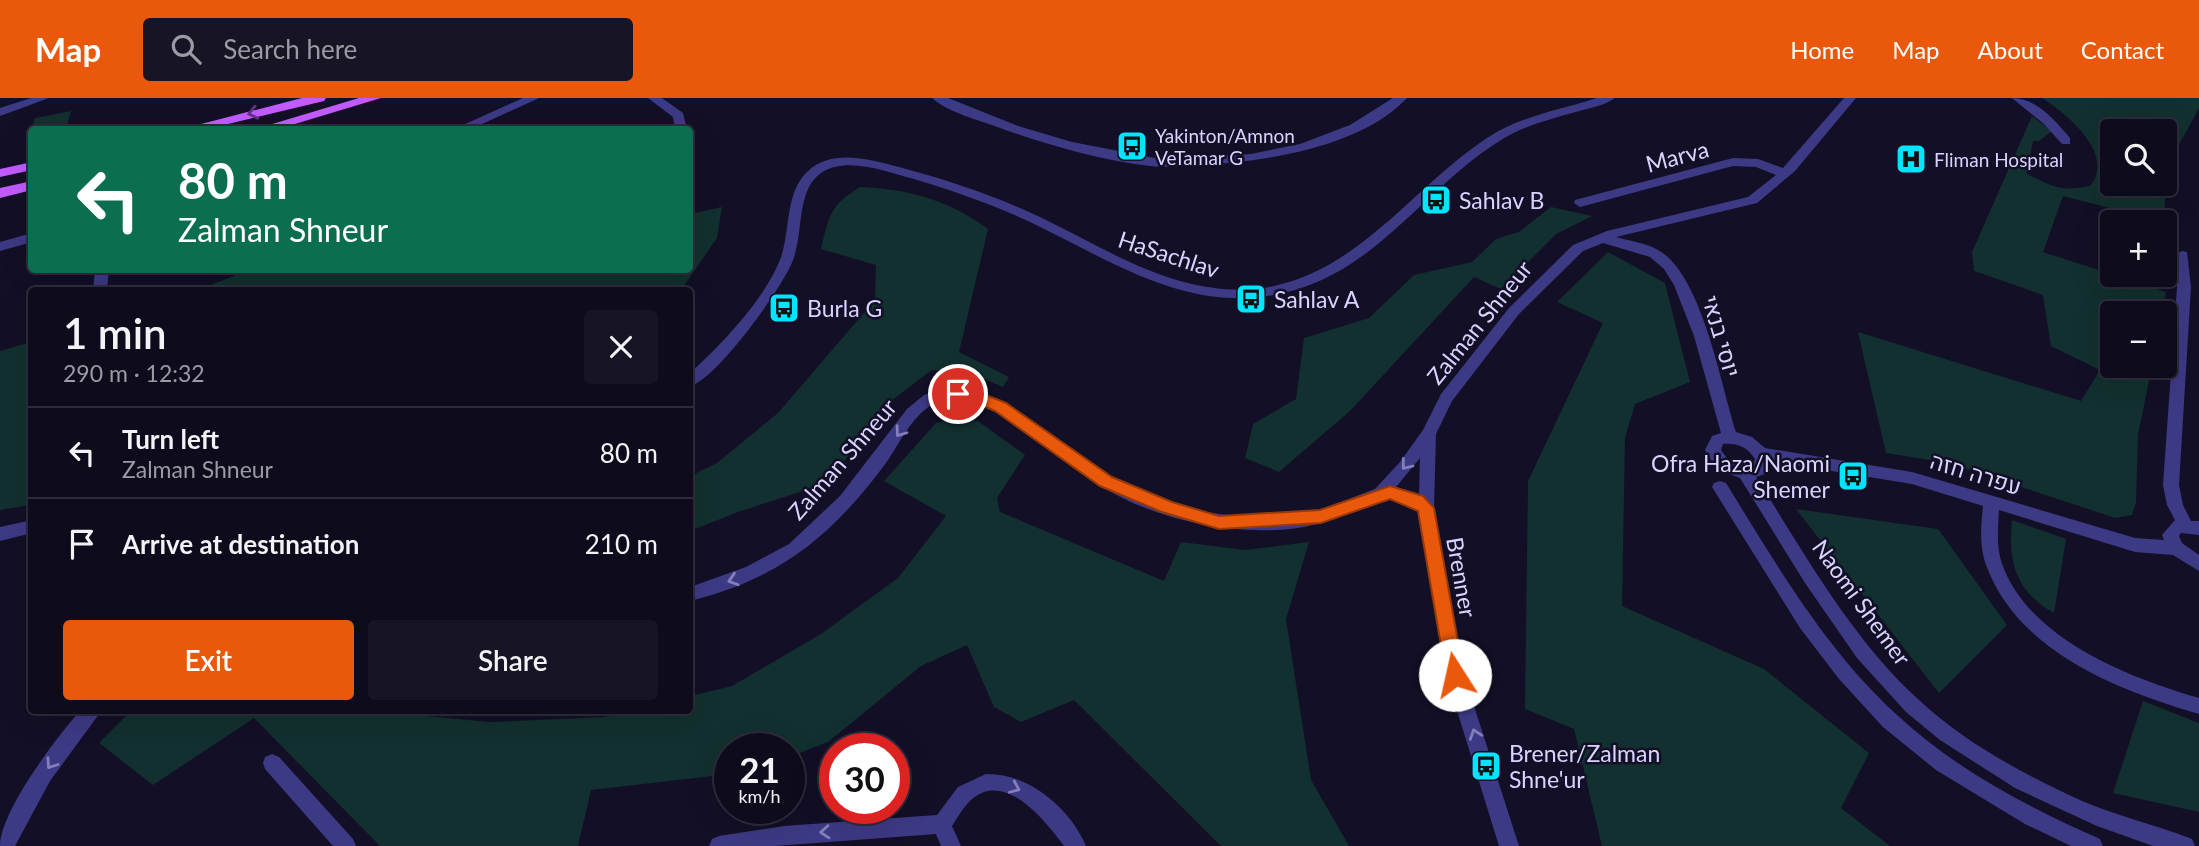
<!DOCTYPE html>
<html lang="en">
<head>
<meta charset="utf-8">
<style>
	:root { --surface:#0e0b1c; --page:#171425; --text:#f1f3f6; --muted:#9b9ba3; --line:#2e2b3b; --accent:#ea580c }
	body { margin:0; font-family:Lato,Heebo,sans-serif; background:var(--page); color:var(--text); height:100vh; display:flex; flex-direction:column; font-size:26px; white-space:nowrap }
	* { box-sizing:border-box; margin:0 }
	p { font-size:23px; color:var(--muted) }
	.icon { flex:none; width:38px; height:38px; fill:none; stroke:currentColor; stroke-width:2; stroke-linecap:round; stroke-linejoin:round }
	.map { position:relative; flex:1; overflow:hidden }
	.panel { position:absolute; left:28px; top:189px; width:665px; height:427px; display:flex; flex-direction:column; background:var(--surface); border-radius:7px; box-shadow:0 7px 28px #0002,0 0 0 2px var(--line) }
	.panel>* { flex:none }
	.guide { position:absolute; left:28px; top:28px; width:665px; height:147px; border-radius:7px; box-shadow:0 7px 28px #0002,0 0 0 2px var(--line); background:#0b6e4f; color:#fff; overflow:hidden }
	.tools { position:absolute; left:2100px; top:21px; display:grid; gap:14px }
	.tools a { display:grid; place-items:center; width:77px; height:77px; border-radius:7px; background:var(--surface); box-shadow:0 7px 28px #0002,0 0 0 2px var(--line); font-size:35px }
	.speed { position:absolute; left:714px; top:635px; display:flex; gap:14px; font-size:35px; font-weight:700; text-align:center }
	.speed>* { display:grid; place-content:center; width:91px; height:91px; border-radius:50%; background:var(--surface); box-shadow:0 7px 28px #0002,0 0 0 2px var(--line); line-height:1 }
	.speed small { font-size:18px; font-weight:400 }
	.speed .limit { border:10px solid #d22; background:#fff; color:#111 }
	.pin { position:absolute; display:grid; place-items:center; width:60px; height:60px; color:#fff; margin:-30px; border:4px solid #fff; border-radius:50%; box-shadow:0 2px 7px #0007 }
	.me { position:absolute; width:77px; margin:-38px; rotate:350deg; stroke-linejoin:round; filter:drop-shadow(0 0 5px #0008) }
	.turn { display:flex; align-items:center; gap:24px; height:147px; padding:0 35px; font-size:32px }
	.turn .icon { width:91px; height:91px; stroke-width:2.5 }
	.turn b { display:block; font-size:49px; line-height:60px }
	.round { display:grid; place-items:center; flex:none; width:74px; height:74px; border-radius:7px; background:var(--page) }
	.summary { display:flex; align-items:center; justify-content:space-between; height:119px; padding:0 35px }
	h1 { font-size:42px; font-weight:600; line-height:52px }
	.cta { display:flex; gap:14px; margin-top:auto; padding:14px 35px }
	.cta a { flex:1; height:80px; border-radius:7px; background:var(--accent); color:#fff; font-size:28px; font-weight:600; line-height:80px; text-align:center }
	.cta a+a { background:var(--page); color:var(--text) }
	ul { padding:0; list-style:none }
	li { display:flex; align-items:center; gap:21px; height:91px; padding:0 35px; border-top:2px solid var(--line) }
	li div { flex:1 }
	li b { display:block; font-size:26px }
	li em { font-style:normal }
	header { display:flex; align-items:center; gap:42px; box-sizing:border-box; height:98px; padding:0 35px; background:var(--accent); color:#fff }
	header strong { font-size:33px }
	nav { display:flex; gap:38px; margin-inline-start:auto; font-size:24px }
	.search { width:490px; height:63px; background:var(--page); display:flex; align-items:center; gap:18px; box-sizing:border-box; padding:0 24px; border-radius:7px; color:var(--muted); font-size:26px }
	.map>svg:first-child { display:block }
</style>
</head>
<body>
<header>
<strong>Map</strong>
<div class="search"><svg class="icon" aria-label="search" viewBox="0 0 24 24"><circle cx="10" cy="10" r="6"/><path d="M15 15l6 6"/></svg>Search here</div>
<nav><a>Home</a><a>Map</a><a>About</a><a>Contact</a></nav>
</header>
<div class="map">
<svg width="2199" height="748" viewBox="0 0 2199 748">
	<rect width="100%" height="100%" fill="#130f26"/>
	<g fill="#12302f" fill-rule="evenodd">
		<path d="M2042,0h157v10l-33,61 -2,53 -101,-26 -20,56 123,40 -4,21h-50v53h40l-14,69 -2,68 -4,12 -17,3 -166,-55 -63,-10 -28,-121 223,69 19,-31 -49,-24 -8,-51 -69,-24 -2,-19 60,-136 20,15 -13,10h-6l-6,33c28,13 30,18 63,12 26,-32 -23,-72 -48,-88zM2112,33h53v53h-53z"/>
		<polygon points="71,13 66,31 32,32 31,46 27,47 35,20"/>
		<path d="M860,89c48,2 89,13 128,42l-29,123 50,25 -6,10 -36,-15 -35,-2 -40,30 -65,83 -89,29 -48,19v-55l27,-13 61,-50 97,-113 1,-35 -55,-16c8,-33 9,-44 39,-62z"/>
		<polygon points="722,109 717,140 681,192 198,192 249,172 690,172 690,116"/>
		<polygon points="1551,109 1592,118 1556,136 1501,191 1474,179 1350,313 1279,374 1245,360 1253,326 1296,301 1304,240 1369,220 1414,177 1472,164 1496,141 1519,134"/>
		<polygon points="1608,154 1665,185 1690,284 1635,306 1625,340 1622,508 1764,571 1869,655 1841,710 1890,748 1602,748 1574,631 1525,611 1528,383 1603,225 1557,204"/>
		<polygon points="31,244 31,407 0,412 0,253"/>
		<polygon points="957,320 978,323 1025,357 997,400 1000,414 1164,483 1181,444 1245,452 1309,444 1286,521 1311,682 1349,748 1221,748 1074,602 1021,624 994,609 967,547 921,568 828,644 789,659 789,651 730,651 730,676 591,692 578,748 380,748 254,620 153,687 99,645 131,613 397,612 405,616 491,624 605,619 631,612 690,612 690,598 732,588 821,536 898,480 946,418 884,383 936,325"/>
		<polygon points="1796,411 1938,431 2007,527 1939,595"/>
		<path d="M2012,422l54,19 -12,74c-39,-22 -46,-51 -42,-93z"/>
		<polygon points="2143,603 2199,625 2199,714 2113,695"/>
	</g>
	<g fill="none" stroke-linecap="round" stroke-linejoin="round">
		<g fill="#3d3a85" fill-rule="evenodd">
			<polygon points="31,0 49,0 0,18 0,10"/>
			<polygon points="523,0 539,0 469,32 452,32"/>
			<polygon points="648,0 662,0 683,15 687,32 675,32 673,19"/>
			<path d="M932,0h16l70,28 54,16 88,17 91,-5 49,-10 50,-19 43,-27h14c-47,50 -144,64 -209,67 -16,1 -32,3 -48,1 -51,-6 -102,-21 -150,-38 -21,-8 -51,-15 -68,-30z"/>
			<path d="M1597,0h18c-11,8 -29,11 -43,15 -25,7 -52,14 -74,29 -64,40 -110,110 -181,140 -108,45 -190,-13 -285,-59 -38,-18 -78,-32 -118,-44 -24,-6 -54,-18 -79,-12 -11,2 -21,10 -26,20 -11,23 -7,49 -16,73 -9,26 -77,120 -103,126v-13c31,-28 74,-73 90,-113 11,-28 4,-67 28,-89 25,-23 63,-11 91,-4 49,13 97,29 143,51 46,22 92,51 142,64 30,8 64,11 94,3 85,-20 139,-101 209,-147 33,-22 73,-28 110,-40z"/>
			<path d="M1844,0h12l-61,73 -38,32 -141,34c14,4 30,6 42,13 44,24 63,136 78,182l16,5 13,11 147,24 223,66 29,2 -2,-5 13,-15 -8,-15 -4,-20 14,-198 -2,-32 7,-4 5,1 4,35 -12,198 4,20 8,16h8v14l-18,-2 -2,3 3,7 17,12v16l-26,-16 -38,-3 -136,-42c-1,18 -3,37 3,54 27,75 127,114 197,134v16c-82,-24 -181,-62 -213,-149 -7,-19 -5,-40 -3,-59l-71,-22 -142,-23 -5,13 -9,3c49,77 95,161 163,223 43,40 95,69 148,94 40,20 84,29 125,45l3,7h-42l-56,-20 -82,-38 -75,-48 -34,-28 -49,-54 -52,-75 -65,-105c-22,-8 -23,-7 -35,-28l7,-14 9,-3 -27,-97 -20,-51 -10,-16 -14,-12 -47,-14 -20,8 -64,63 -67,87 -16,33 -2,74 30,167 55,171h-20l-53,-171 -28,-164c-34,-26 -59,1 -94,11 -22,7 -45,9 -68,8 -53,-1 -114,-17 -158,-46 -34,-23 -65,-50 -100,-71 -18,-9 -41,-20 -61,-11 -24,11 -37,41 -51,61 -55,74 -107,116 -196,138v-14l56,-20 43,-23 51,-48 67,-87 17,-14 15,-6 21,-1 27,7 22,10 101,71 20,11 40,15 36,10 34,5 52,-2 33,-7 50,-19 25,-27 23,-32 18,-36 68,-86 64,-63 34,-14 141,-34 28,-22 -20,-8 -23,-1 -153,41 -6,-4 1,-3 158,-42 25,1 25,9zM1723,346c15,-1 24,3 32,15l-2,7c-15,4 -25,-5 -32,-16zM1420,360l-1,36 -23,-7z"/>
			<path d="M2012,0c25,0 43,23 58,40v6h-8l-18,-20z"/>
			<polygon points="32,135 32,144 0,153 0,144"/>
			<polygon points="95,172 109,172 107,192 93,192"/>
			<path d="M1720,383l6,2c50,81 99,166 170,231 59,55 131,93 204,125l3,7h-32l-46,-22 -89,-54 -53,-43 -44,-48 -39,-51 -88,-141 2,-4z"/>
			<polygon points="32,422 32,435 0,443 0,429"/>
			<path d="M81,612h21l-52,71 -35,65h-15c0,-34 57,-110 81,-136z"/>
			<polygon points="272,656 279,659 353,741 356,748 333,748 265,671 263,665 265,659"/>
			<path d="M986,676c42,-1 84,34 100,72h-22c-18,-24 -58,-76 -92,-47 -8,7 -14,18 -20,27l9,20h-20l-5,-12 -161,12h-66l3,-7 7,-3 65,-10 153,-11 21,-28z"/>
		</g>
		<g fill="#c25bff" fill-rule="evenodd">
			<polygon points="302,0 326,0 324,3 203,32 178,32"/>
			<polygon points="359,0 381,0 275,32 252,32"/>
			<polygon points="32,64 32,72 0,79 0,71"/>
			<polygon points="32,83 32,92 0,100 0,90"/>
		</g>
	</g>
	<defs><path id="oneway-chevron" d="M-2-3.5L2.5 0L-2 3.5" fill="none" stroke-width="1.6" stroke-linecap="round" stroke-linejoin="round" transform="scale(1.75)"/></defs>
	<use stroke="#623188" href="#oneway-chevron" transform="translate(253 15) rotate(167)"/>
	<g stroke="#837fbc">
		<use href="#oneway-chevron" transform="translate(900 334) rotate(126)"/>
		<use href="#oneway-chevron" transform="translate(1406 367) rotate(128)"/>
		<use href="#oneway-chevron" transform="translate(733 482) rotate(162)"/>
		<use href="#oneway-chevron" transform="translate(1475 636) rotate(-109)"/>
		<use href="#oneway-chevron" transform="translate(51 666) rotate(124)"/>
		<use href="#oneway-chevron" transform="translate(1015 690) rotate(23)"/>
		<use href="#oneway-chevron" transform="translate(825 734) rotate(176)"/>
	</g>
	<polygon fill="#ea580c" stroke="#983908" stroke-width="2" points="958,291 976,293 1006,305 1112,379 1172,404 1219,418 1320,412 1390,388 1423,398 1434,410 1464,577 1461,583 1455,585 1448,583 1446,577 1418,413 1390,401 1321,425 1219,431 1162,414 1100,388 995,313 974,304 952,300 952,292"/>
	<defs>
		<g id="bus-square" transform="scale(1.575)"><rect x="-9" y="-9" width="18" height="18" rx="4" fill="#00e5ff" stroke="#130f26"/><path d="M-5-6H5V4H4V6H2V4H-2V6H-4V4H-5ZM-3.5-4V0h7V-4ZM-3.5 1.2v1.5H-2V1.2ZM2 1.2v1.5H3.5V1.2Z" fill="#111"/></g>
		<g id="hospital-square" transform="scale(1.575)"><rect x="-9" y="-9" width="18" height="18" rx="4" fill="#00e5ff" stroke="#130f26"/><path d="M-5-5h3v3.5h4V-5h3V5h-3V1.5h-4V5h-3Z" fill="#111"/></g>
	</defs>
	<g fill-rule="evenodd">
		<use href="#bus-square" x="1132" y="48"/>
		<use href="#hospital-square" x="1911" y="61"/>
		<use href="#bus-square" x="1436" y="102"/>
		<use href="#bus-square" x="1251" y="201"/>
		<use href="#bus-square" x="784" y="210"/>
		<use href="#bus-square" x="1853" y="378"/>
		<use href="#bus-square" x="1486" y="668"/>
	</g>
	<g text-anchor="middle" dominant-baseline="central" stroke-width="5" stroke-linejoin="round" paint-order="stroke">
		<g font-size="19" fill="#d9d4ff" stroke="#130f26" text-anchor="start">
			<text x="1155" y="37">Yakinton/Amnon<tspan x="1155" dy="22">VeTamar G</tspan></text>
			<text x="1934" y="61">Fliman Hospital</text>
		</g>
		<g font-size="23" fill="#d9d4ff" stroke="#130f26">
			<text transform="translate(1677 58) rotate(-15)">Marva</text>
			<text transform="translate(1169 156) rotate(18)">HaSachlav</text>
			<text transform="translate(1479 224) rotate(-51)">Zalman Shneur</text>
			<text transform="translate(1722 238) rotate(74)">יוסי בנאי</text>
			<text transform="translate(842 361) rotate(-49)">Zalman Shneur</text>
			<text transform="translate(1976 375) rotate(17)">עפרה חזה</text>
			<text transform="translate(1462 479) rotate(80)">Brenner</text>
			<text transform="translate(1862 504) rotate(54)">Naomi Shemer</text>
		</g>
		<g font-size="23" fill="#d9d4ff" stroke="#130f26" text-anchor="start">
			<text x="1459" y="102">Sahlav B</text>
			<text x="1274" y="201">Sahlav A</text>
			<text x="807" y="210">Burla G</text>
			<text x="1830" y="365" text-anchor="end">Ofra Haza/Naomi<tspan x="1830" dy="26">Shemer</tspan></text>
			<text x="1509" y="655">Brener/Zalman<tspan x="1509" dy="26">Shne'ur</tspan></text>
		</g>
	</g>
</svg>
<div class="tools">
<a><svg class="icon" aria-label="search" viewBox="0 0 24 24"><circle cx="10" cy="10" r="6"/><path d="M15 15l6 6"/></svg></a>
<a>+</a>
<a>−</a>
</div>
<div class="speed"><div>21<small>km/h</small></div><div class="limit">30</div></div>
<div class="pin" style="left:958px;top:296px;background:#d93025"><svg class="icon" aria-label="arrive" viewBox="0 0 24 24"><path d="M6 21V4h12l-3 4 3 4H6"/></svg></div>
<svg class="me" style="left:1455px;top:577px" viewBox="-20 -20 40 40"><circle r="19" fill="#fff"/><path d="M0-13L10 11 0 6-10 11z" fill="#ea580c"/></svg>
<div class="guide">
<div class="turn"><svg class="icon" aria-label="left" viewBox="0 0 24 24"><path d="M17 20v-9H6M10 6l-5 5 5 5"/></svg><div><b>80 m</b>Zalman Shneur</div></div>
</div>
<section class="panel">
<div class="summary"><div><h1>1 min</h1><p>290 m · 12:32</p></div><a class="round"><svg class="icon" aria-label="close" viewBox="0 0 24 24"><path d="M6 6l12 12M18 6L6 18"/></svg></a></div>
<ul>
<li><svg class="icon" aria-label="left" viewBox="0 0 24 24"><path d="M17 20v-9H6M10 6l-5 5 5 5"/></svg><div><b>Turn left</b><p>Zalman Shneur</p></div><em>80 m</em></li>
<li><svg class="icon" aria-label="arrive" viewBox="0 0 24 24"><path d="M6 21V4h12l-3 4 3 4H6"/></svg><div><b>Arrive at destination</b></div><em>210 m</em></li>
</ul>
<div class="cta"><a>Exit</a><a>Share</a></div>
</section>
</div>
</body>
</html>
